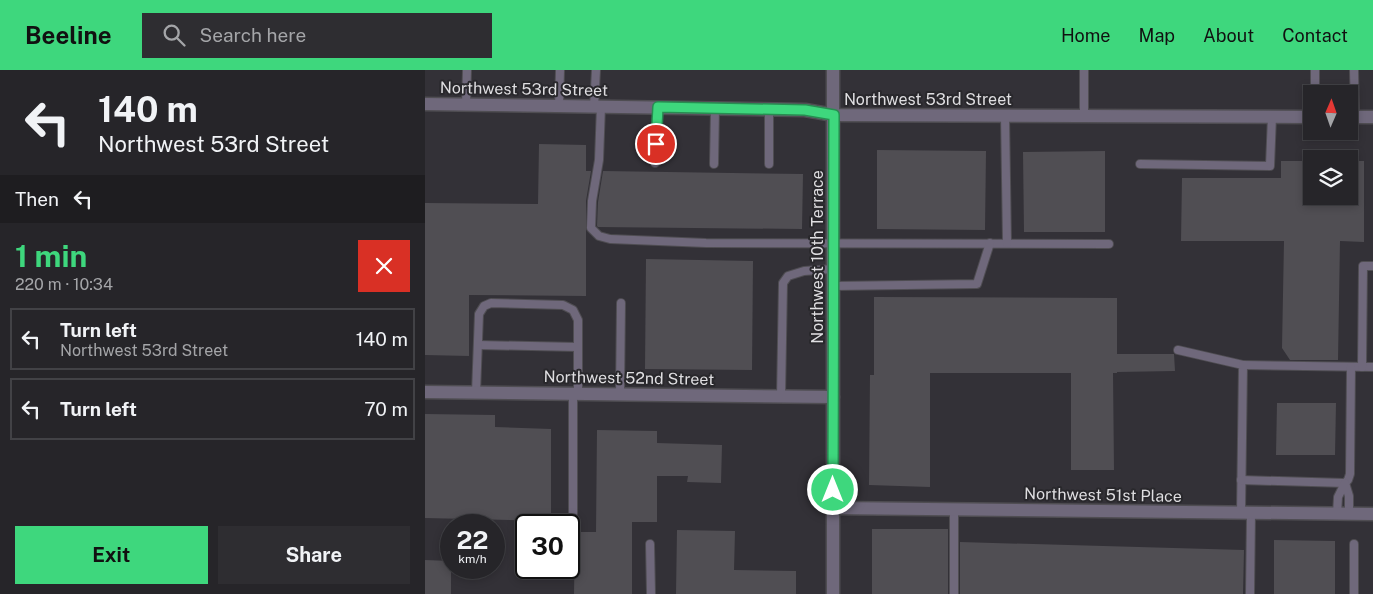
<!DOCTYPE html>
<html lang="en">
<head>
<meta charset="utf-8">
<style>
	:root { --surface:#262529; --page:#2e2d31; --text:#f1f3f6; --muted:#a4a5a8; --line:#424246; --accent:#3ed77d }
	body { margin:0; font-family:"Public Sans",sans-serif; background:var(--page); color:var(--text); height:100vh; display:flex; flex-direction:column; font-size:19px; white-space:nowrap }
	* { box-sizing:border-box; margin:0 }
	p { font-size:16px; color:var(--muted) }
	.icon { flex:none; width:28px; height:28px; fill:none; stroke:currentColor; stroke-width:2; stroke-linecap:round; stroke-linejoin:round }
	.map { position:relative; flex:1; overflow:hidden }
	.details { display:flex; flex-direction:column; background:var(--surface); width:425px }
	.details>* { flex:none }
	.banner { background:#262529; color:var(--text); overflow:hidden }
	.needle { width:32px; rotate:2deg }
	.buttons { position:absolute; left:878px; top:15px; display:grid; gap:10px }
	.buttons a { display:grid; place-items:center; width:55px; height:55px; border-radius:0px; background:var(--surface); box-shadow:0 2px 8px #0003,0 0 0 1px var(--line); font-size:25px }
	.speed { position:absolute; left:15px; top:444px; display:flex; gap:10px; font-size:25px; font-weight:700; text-align:center }
	.speed>* { display:grid; place-content:center; width:65px; height:65px; border-radius:50%; background:var(--surface); box-shadow:0 2px 8px #0003,0 0 0 1px var(--line); line-height:1 }
	.speed small { font-size:12px; font-weight:400 }
	.speed .limit { border:2px solid #111; border-radius:8px; background:#fff; color:#111 }
	.pin { position:absolute; display:grid; place-items:center; width:42px; height:42px; color:#fff; margin:-21px; border:2px solid #fff; border-radius:50%; box-shadow:0 1px 5px #0007 }
	.me { position:absolute; width:55px; margin:-28px; rotate:0deg; stroke-linejoin:round; filter:drop-shadow(0 0 4px #0008) }
	.turn { display:flex; align-items:center; gap:18px; height:105px; padding:0 15px; font-size:22px }
	.turn .icon { width:65px; height:65px; stroke-width:2.5 }
	.turn b { display:block; font-size:35px; line-height:42px }
	.then { display:flex; align-items:center; height:48px; padding:0 15px; background:#0003; gap:10px; font-size:19px }
	.round { display:grid; place-items:center; flex:none; width:52px; height:52px; border-radius:0px; background:var(--page) }
	.headline { display:flex; align-items:center; justify-content:space-between; height:85px; padding:0 15px }
	h1 { font-size:30px; font-weight:700; line-height:38px; color:var(--accent) }
	.cta { display:flex; gap:10px; margin-top:auto; padding:10px 15px }
	.cta a { flex:1; height:58px; border-radius:0px; background:var(--accent); color:#111; font-size:20px; font-weight:700; line-height:58px; text-align:center }
	.cta a+a { background:var(--page); color:var(--text) }
	ul { padding:0; list-style:none }
	li { display:flex; align-items:center; gap:15px; height:62px; margin:0 10px 8px; padding:0 5px; border:2px solid var(--line); border-radius:0px }
	li div { flex:1 }
	li b { display:block; font-size:19px }
	li em { font-style:normal }
	header { display:flex; align-items:center; gap:30px; box-sizing:border-box; height:70px; padding:0 25px; background:var(--accent); color:#111 }
	header strong { font-size:24px }
	nav { display:flex; gap:28px; margin-inline-start:auto; font-size:18px }
	.search { width:350px; height:45px; background:var(--page); display:flex; align-items:center; gap:12px; box-sizing:border-box; padding:0 18px; border-radius:0px; color:var(--muted); font-size:19px }
	main { display:flex; flex:1; min-height:0 }
	.map>svg:first-child { display:block }
</style>
</head>
<body>
<header>
<strong>Beeline</strong>
<div class="search"><svg class="icon" aria-label="search" viewBox="0 0 24 24"><circle cx="10" cy="10" r="6"/><path d="M15 15l6 6"/></svg>Search here</div>
<nav><a>Home</a><a>Map</a><a>About</a><a>Contact</a></nav>
</header>
<main>
<section class="details">
<div class="banner">
<div class="turn"><svg class="icon" aria-label="left" viewBox="0 0 24 24"><path d="M17 20v-9H6M10 6l-5 5 5 5"/></svg><div><b>140 m</b>Northwest 53rd Street</div></div>
<div class="then">Then<svg class="icon" aria-label="left" viewBox="0 0 24 24"><path d="M17 20v-9H6M10 6l-5 5 5 5"/></svg></div>
</div>
<div class="headline"><div><h1>1 min</h1><p>220 m · 10:34</p></div><a class="round" style="background:#d93025;color:#fff"><svg class="icon" aria-label="close" viewBox="0 0 24 24"><path d="M6 6l12 12M18 6L6 18"/></svg></a></div>
<ul>
<li><svg class="icon" aria-label="left" viewBox="0 0 24 24"><path d="M17 20v-9H6M10 6l-5 5 5 5"/></svg><div><b>Turn left</b><p>Northwest 53rd Street</p></div><em>140 m</em></li>
<li><svg class="icon" aria-label="left" viewBox="0 0 24 24"><path d="M17 20v-9H6M10 6l-5 5 5 5"/></svg><div><b>Turn left</b></div><em>70 m</em></li>
</ul>
<div class="cta"><a>Exit</a><a>Share</a></div>
</section>
<div class="map">
<svg width="948" height="524" viewBox="0 0 948 524">
	<rect width="100%" height="100%" fill="#333137"/>
	<g fill="#504e53">
		<polygon points="114,74 161,75 161,101 166,101 161,131 161,226 44,225 44,286 0,285 0,133 113,134"/>
		<polygon points="452,80 561,81 560,160 452,159"/>
		<polygon points="680,81 680,162 599,162 598,82"/>
		<polygon points="856,91 886,91 886,126 924,126 924,91 939,91 939,172 915,171 913,290 865,290 857,278 859,171 756,171 757,108 856,108"/>
		<polygon points="178,101 378,104 377,159 173,157 172,156 173,132"/>
		<polygon points="221,189 328,191 327,300 220,299"/>
		<polygon points="449,227 692,228 692,284 749,284 750,301 692,302 692,303 688,303 689,400 646,400 646,303 505,303 505,417 444,415 445,305 449,305"/>
		<polygon points="852,333 911,333 910,385 851,385"/>
		<polygon points="0,344 70,345 70,357 126,359 126,451 0,448"/>
		<polygon points="172,360 232,361 232,373 297,375 296,413 262,412 263,406 232,406 232,452 207,452 207,524 149,524 150,462 171,462"/>
		<rect x="447" y="459" width="76" height="65"/>
		<polygon points="252,460 310,461 309,500 371,501 371,524 251,524"/>
		<polygon points="849,470 910,471 910,524 849,524"/>
		<polygon points="535,472 819,480 818,524 535,524"/>
		<polygon points="0,490 26,491 26,524 0,524"/>
	</g>
	<g fill="none" stroke-linecap="round" stroke-linejoin="round">
		<g stroke="#4f4d52" stroke-width="10">
			<g id="service">
				<polyline points="890,0 890,24"/>
				<polyline points="929,0 930,47"/>
				<polyline points="41,34 42,0"/>
				<polyline points="134,36 135,0"/>
				<polyline points="176,36 174,90 167,131 166,158 174,166 185,169 281,173 684,174"/>
				<polyline points="169,37 171,0"/>
				<polyline points="580,45 582,173"/>
				<polyline points="659,46 659,0"/>
				<polyline points="230,93 233,37"/>
				<polyline points="289,94 290,38"/>
				<polyline points="344,94 344,39"/>
				<polyline points="715,94 845,96 847,46"/>
				<polyline points="408,216 552,214 565,173"/>
				<polyline points="53,275 153,277"/>
				<polyline points="753,280 818,295 816,443"/>
				<polyline points="818,295 948,297"/>
				<polyline points="937,297 938,196 948,196"/>
				<polyline points="51,323 54,244 59,236 66,233 138,235 148,240 153,250 153,324"/>
				<polyline points="148,324 148,443"/>
				<polyline points="195,324 196,233"/>
				<polyline points="356,327 358,213 363,206 379,201 408,199"/>
				<polyline points="816,410 920,413 923,410 925,404 926,297"/>
				<polyline points="529,439 529,524"/>
				<polyline points="912,444 913,427 920,413 924,426 924,444"/>
				<polyline points="225,474 226,524"/>
				<polyline points="825,524 826,443"/>
				<polyline points="929,524 929,474"/>
			</g>
		</g>
		<g stroke="#4f4d52" stroke-width="15">
			<g id="minor">
				<polyline points="408,0 408,524"/>
				<polyline points="0,34 380,40 409,45 886,47"/>
				<polyline points="924,47 948,47"/>
				<polyline points="0,322 408,327"/>
				<polyline points="408,438 948,444"/>
			</g>
		</g>
		<use href="#service" stroke="#6f687b" stroke-width="8"/>
		<use href="#minor" stroke="#6f687b" stroke-width="12"/>
	</g>
	<g fill="none" stroke-linecap="round" stroke-linejoin="round">
		<g stroke="#288c51" stroke-width="12">
			<polyline id="route" points="231,74 233,37 380,40 409,45 408,420"/>
		</g>
		<use href="#route" stroke="#3ed77d" stroke-width="9"/>
	</g>
	<g text-anchor="middle" dominant-baseline="central" stroke-width="4" stroke-linejoin="round" paint-order="stroke">
		<g font-size="16" fill="#dfdee1" stroke="#29282c">
			<text transform="translate(99 19) rotate(1)">Northwest 53rd Street</text>
			<text x="503" y="29">Northwest 53rd Street</text>
			<text transform="translate(392 187) rotate(-90)">Northwest 10th Terrace</text>
			<text transform="translate(204 308) rotate(1)">Northwest 52nd Street</text>
			<text transform="translate(678 425) rotate(1)">Northwest 51st Place</text>
		</g>
	</g>
</svg>
<div class="buttons">
<a><svg class="needle" viewBox="-14 -14 28 28"><path d="M0-13l5 13h-10z" fill="#e53935"/><path d="M0 13l5-13h-10z" fill="#a4a5a8"/></svg></a>
<a><svg class="icon" aria-label="layers" viewBox="0 0 24 24"><path d="M12 4l9 5-9 5-9-5zM3 14l9 5 9-5"/></svg></a>
</div>
<div class="speed"><div>22<small>km/h</small></div><div class="limit">30</div></div>
<div class="pin" style="left:231px;top:74px;background:#d93025"><svg class="icon" aria-label="arrive" viewBox="0 0 24 24"><path d="M6 21V4h12l-3 4 3 4H6"/></svg></div>
<svg class="me" style="left:408px;top:420px" viewBox="-20 -20 40 40"><circle r="17" fill="#3ed77d" stroke="#fff" stroke-width="3"/><path d="M0-11L8 9 0 5-8 9z" fill="#fff"/></svg>
</div>
</main>
</body>
</html>
